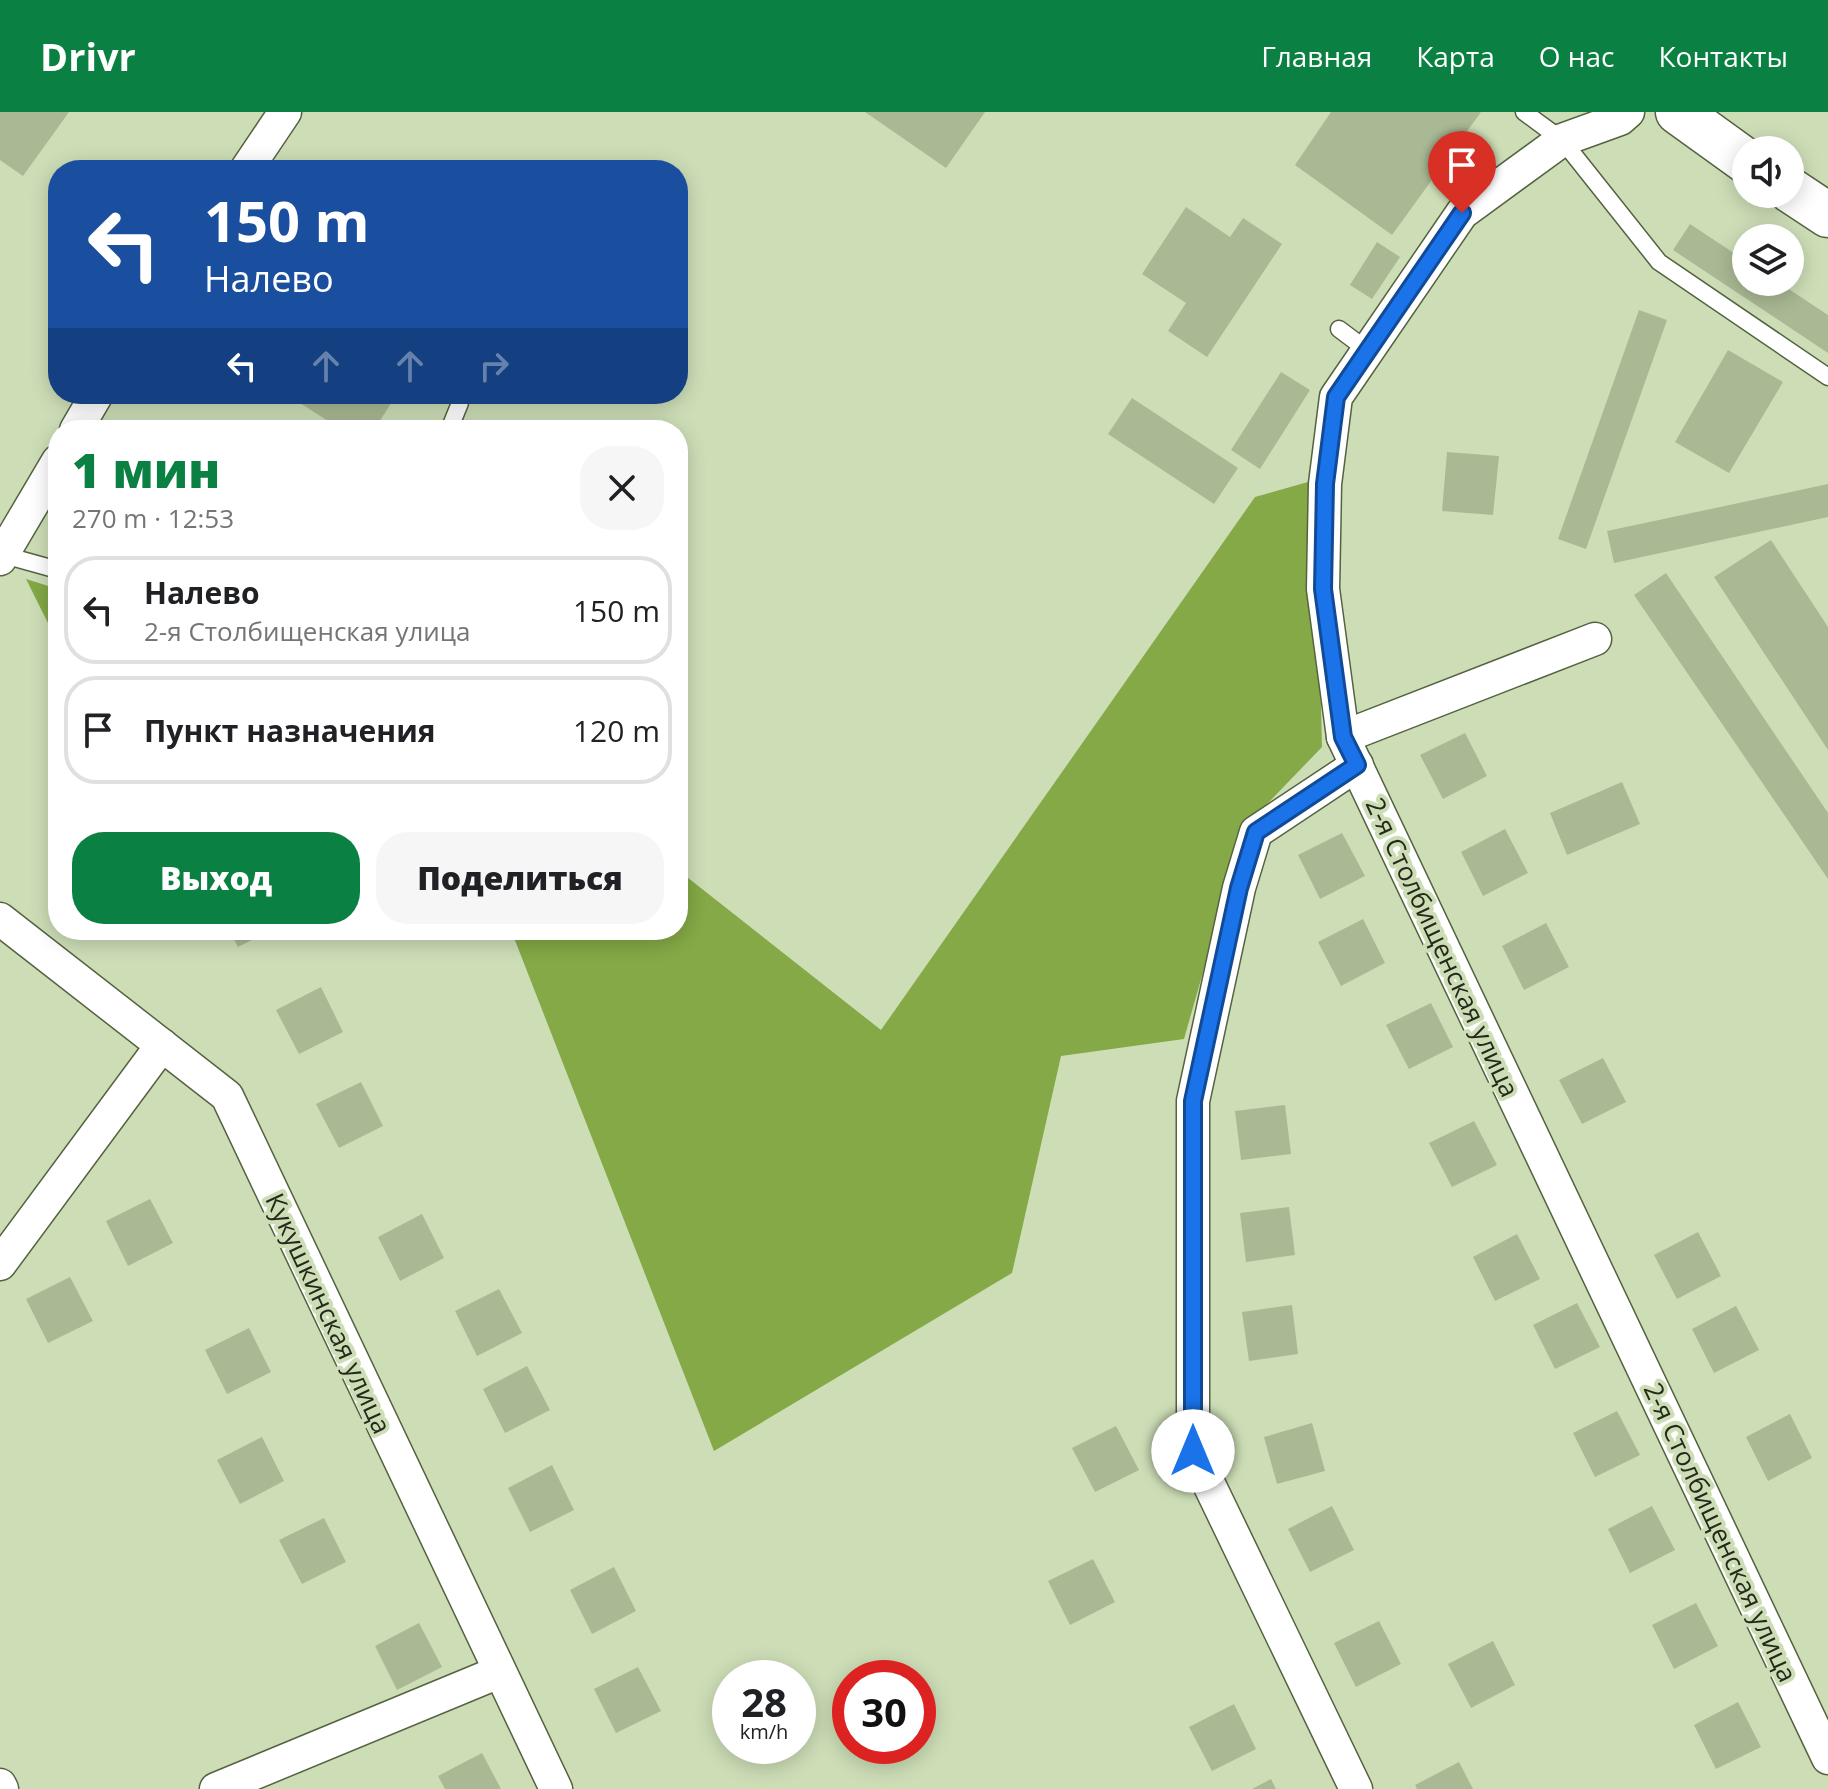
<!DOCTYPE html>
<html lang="ru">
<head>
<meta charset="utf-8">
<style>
	:root { --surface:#fff; --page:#f6f6f6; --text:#202124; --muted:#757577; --line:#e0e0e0; --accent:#0b8043 }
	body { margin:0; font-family:"Open Sans",sans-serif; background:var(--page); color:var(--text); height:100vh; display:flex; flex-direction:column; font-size:30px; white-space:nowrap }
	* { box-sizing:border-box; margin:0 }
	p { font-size:26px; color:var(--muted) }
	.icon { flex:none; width:44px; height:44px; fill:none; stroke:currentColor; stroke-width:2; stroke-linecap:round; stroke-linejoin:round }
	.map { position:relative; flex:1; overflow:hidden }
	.panel { position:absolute; left:48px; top:308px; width:640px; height:520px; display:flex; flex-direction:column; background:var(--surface); border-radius:32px; box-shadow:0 4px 20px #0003 }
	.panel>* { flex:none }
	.banner { position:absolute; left:48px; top:48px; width:640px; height:244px; border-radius:32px; box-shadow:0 4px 20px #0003; background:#1a4fa0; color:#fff; overflow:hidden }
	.tools { position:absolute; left:1732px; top:24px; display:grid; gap:16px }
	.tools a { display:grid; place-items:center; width:72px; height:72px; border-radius:50%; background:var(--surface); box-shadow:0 4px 20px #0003; font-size:40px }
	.speed { position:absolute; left:712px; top:1548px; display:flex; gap:16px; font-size:40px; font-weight:700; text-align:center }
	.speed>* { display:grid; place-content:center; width:104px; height:104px; border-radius:50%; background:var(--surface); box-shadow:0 4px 20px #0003; line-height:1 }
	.speed small { font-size:20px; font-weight:400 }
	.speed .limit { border:12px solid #d22; background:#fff; color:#111 }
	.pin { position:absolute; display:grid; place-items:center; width:68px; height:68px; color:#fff; margin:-82px -34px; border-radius:50% 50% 50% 0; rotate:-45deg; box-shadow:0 0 8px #0007 }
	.pin .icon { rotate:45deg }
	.me { position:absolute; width:88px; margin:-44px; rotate:0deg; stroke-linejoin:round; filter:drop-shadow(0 0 6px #0008) }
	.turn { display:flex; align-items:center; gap:28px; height:168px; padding:0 24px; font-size:36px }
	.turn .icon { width:104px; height:104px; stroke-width:2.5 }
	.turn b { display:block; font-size:56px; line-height:68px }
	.lanes { display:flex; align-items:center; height:76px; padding:0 24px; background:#0003; justify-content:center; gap:40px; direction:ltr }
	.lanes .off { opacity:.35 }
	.round { display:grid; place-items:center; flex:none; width:84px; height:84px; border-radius:32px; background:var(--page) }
	.overview { display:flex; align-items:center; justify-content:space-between; height:136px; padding:0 24px }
	h1 { font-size:48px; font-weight:800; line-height:60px; color:var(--accent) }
	.cta { display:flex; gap:16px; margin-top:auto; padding:16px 24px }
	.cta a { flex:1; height:92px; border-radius:32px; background:var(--accent); color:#fff; font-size:32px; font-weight:800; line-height:92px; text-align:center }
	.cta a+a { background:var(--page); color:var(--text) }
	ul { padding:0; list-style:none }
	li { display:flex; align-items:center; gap:24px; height:108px; margin:0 16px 12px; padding:0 8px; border:4px solid var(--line); border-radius:32px }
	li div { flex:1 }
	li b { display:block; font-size:30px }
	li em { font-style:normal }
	header { display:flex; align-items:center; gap:48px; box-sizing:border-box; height:112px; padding:0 40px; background:var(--accent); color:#fff }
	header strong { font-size:38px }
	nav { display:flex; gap:44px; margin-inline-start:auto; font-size:28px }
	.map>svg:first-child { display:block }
</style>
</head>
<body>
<header>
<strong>Drivr</strong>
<nav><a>Главная</a><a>Карта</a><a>О нас</a><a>Контакты</a></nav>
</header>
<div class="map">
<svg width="1828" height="1677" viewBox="0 0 1828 1677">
	<rect width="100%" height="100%" fill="#cddeb7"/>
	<g fill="#84a946">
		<polygon points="1315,368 1322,635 1244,716 1184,927 1061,944 1012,1161 714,1339 511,818 678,818 678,758 881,918 1255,385"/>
		<polygon points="26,467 58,477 58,518 50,515"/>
	</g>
	<g fill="#a9b994">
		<polygon points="0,0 69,0 23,64 0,48"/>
		<polygon points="865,0 985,0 946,56"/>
		<polygon points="1331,0 1481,0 1392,123 1295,53"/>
		<polygon points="1186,95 1230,125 1243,106 1282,132 1207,245 1168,219 1186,191 1142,162"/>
		<polygon points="1690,112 1746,149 1746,170 1778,170 1828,203 1828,241 1673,138"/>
		<polygon points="1377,130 1400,145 1372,187 1350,173"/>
		<polygon points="1639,198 1667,208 1586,437 1558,427"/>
		<polygon points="1728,238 1783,270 1729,361 1675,330"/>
		<polygon points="1281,260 1310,278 1260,357 1231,338"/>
		<polygon points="286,282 397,282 374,318 342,318"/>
		<polygon points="1132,286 1238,356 1214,392 1108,322"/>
		<polygon points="1447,340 1499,344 1493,403 1442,399"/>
		<polygon points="1828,372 1828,405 1614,451 1607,419"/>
		<polygon points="1771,428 1828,515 1828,638 1714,465"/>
		<polygon points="1666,461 1828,701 1828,767 1634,483"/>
		<polygon points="1465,621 1487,664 1443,687 1420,643"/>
		<polygon points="1622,670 1640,712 1567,743 1550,701"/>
		<polygon points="1505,717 1528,761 1483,784 1461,740"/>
		<polygon points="1342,721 1365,764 1320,787 1298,743"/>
		<polygon points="1363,807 1385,851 1341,874 1318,830"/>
		<polygon points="1546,811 1569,855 1524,878 1502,834"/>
		<polygon points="229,818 271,818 238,835"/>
		<polygon points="321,875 343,920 299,942 276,898"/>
		<polygon points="1431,891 1453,935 1409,957 1386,913"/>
		<polygon points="1603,946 1626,990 1582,1012 1559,968"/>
		<polygon points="361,970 383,1014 339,1036 316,992"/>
		<polygon points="1285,993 1291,1042 1241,1048 1235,999"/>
		<polygon points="1474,1009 1497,1053 1452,1075 1429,1031"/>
		<polygon points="150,1087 173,1131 128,1154 106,1109"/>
		<polygon points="1289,1095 1295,1143 1246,1150 1240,1101"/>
		<polygon points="422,1102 444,1146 400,1169 378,1125"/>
		<polygon points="1698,1120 1721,1164 1677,1187 1654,1143"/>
		<polygon points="1517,1122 1540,1167 1495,1189 1473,1145"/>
		<polygon points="70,1165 93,1209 48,1231 26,1187"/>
		<polygon points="499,1177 522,1221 477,1244 455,1199"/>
		<polygon points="1577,1191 1600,1235 1555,1257 1533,1213"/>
		<polygon points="1292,1193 1298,1242 1249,1249 1242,1200"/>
		<polygon points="1736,1194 1759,1238 1714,1261 1692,1217"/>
		<polygon points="249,1216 271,1260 227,1282 205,1238"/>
		<polygon points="527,1254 550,1298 505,1321 483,1277"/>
		<polygon points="1617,1299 1640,1343 1595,1365 1573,1321"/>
		<polygon points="1790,1302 1812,1346 1768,1369 1746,1325"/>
		<polygon points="1312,1311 1325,1359 1277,1372 1264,1325"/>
		<polygon points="1116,1314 1139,1358 1095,1380 1072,1336"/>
		<polygon points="262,1325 284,1369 240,1392 217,1348"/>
		<polygon points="552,1353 574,1398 530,1420 508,1376"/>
		<polygon points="1332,1394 1354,1438 1310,1460 1288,1417"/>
		<polygon points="1652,1394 1675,1438 1630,1461 1608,1417"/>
		<polygon points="324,1406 346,1450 302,1472 279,1428"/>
		<polygon points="1093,1447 1115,1490 1070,1513 1048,1469"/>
		<polygon points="614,1455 636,1499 592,1522 570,1478"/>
		<polygon points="1696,1491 1718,1534 1674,1557 1652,1513"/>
		<polygon points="1379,1509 1401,1552 1356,1575 1334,1531"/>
		<polygon points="419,1511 442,1555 397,1578 375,1534"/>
		<polygon points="1493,1529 1515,1573 1471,1596 1448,1552"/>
		<polygon points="638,1555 661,1599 616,1621 594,1577"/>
		<polygon points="1738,1590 1761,1635 1716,1657 1694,1613"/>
		<polygon points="1234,1592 1256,1637 1212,1659 1189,1615"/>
		<polygon points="482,1641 501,1677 445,1677 438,1664"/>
		<polygon points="1459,1650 1473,1677 1417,1677 1415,1673"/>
		<polygon points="1271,1667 1276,1677 1252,1677"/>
	</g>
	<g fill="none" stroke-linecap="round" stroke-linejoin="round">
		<g stroke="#546240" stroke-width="19">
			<g id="lane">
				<polyline points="1524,0 1562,28 1659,150 1828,265"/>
				<polyline points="1339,217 1367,238"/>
				<polyline points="449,318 460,291"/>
				<polyline points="0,442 58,458"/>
			</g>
		</g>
		<g stroke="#546240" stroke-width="35">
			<g id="street">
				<polyline points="1628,0 1620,7 1562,28 1462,101 1336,285 1325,372 1323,477 1343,625 1828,1646"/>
				<polyline points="246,58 285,0"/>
				<polyline points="76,318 97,282"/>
				<polyline points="0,447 58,349"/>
				<polyline points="1343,625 1595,527"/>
				<polyline points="0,807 227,984 556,1677"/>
				<polyline points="0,1152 162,933"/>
				<polyline points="0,1673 2,1677"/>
				<polyline points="216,1677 499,1560"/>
				<polyline points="1356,1677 1193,1339 1193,989 1239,776 1256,720 1357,653"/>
			</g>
		</g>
		<g stroke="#546240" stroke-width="47">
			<g id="secondary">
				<polyline points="1678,0 1746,49"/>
				<polyline points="1790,78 1828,103"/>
			</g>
		</g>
		<use href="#lane" stroke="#fff" stroke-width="16"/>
		<use href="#street" stroke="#fff" stroke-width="32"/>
		<use href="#secondary" stroke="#fff" stroke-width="44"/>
	</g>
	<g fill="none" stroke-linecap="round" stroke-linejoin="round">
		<g stroke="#114b97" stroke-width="20">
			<polyline id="route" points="1193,1339 1193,989 1239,776 1256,720 1357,653 1343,625 1323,477 1325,372 1336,285 1462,101"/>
		</g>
		<use href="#route" stroke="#1a73e8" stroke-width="14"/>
	</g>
	<g text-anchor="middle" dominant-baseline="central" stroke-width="8" stroke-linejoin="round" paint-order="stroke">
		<g font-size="26" fill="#242a1b" stroke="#cddeb7">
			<text transform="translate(1443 835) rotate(65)">2-я Столбищенская улица</text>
			<text transform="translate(329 1201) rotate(65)">Кукушкинская улица</text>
			<text transform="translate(1721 1420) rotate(65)">2-я Столбищенская улица</text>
		</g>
	</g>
</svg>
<div class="tools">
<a><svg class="icon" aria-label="sound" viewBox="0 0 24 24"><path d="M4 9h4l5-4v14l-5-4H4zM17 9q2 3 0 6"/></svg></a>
<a><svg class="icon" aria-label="layers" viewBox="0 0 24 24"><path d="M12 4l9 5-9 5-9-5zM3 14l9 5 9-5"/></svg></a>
</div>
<div class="speed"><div>28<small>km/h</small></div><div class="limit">30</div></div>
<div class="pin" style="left:1462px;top:101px;background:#d93025"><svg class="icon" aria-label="arrive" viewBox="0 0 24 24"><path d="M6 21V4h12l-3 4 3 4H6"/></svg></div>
<svg class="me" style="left:1193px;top:1339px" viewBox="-20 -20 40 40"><circle r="19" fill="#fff"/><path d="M0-13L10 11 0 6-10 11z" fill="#1a73e8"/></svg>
<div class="banner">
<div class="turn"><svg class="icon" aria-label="left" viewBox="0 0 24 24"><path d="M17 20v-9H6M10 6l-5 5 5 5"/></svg><div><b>150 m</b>Налево</div></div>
<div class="lanes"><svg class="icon" aria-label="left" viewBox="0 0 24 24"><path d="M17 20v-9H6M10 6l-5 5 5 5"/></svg><svg class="icon off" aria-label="ahead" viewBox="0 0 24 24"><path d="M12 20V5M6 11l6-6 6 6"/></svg><svg class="icon off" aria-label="ahead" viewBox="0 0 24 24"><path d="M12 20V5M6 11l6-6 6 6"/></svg><svg class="icon off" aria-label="right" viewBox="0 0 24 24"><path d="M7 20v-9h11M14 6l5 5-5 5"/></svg></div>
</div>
<section class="panel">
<div class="overview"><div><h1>1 мин</h1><p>270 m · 12:53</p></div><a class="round"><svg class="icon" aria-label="close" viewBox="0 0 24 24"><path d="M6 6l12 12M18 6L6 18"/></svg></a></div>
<ul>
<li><svg class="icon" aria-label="left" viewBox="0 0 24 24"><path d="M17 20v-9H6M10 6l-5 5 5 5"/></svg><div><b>Налево</b><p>2-я Столбищенская улица</p></div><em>150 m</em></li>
<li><svg class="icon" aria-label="arrive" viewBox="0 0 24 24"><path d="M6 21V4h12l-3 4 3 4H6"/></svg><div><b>Пункт назначения</b></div><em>120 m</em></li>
</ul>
<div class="cta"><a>Выход</a><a>Поделиться</a></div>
</section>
</div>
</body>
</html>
